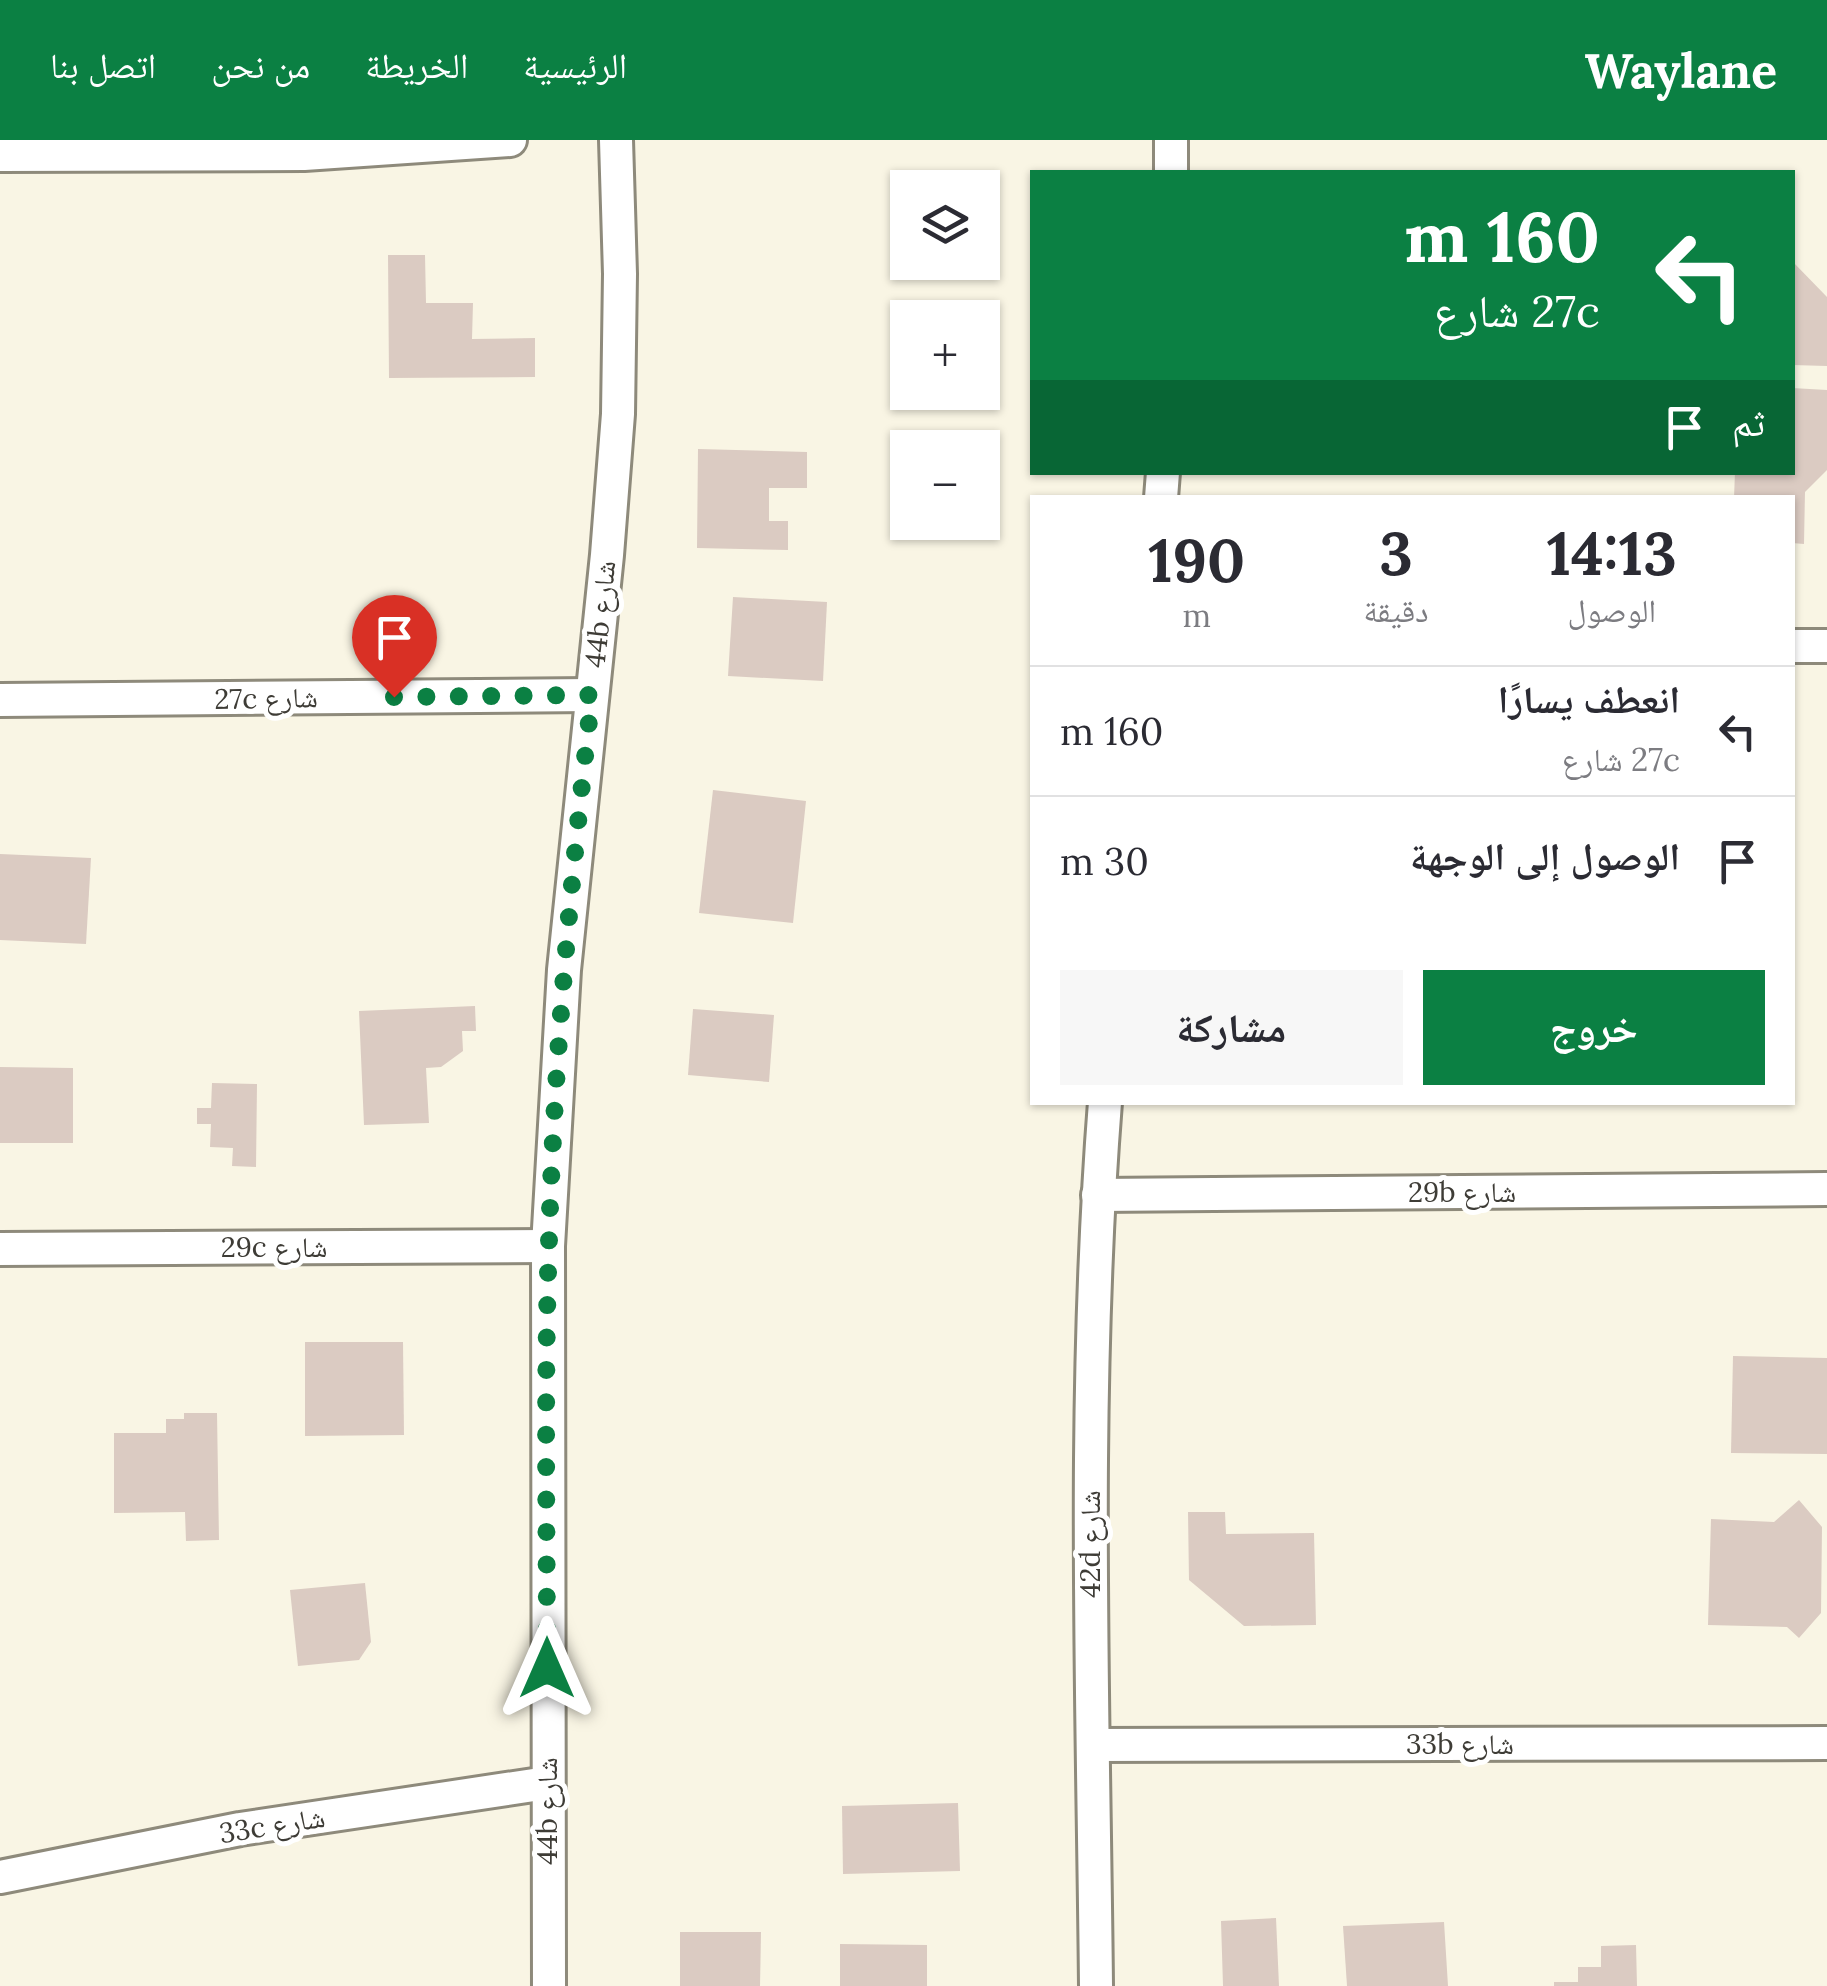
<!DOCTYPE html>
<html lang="ar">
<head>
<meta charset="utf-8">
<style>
	:root { --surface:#fff; --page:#f7f7f7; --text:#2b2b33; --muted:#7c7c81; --line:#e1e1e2; --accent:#0b8043 }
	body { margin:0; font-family:Lora,"Noto Naskh Arabic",serif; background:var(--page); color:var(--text); direction:rtl; height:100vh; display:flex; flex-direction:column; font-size:38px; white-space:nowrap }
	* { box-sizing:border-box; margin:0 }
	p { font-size:32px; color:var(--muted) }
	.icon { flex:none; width:55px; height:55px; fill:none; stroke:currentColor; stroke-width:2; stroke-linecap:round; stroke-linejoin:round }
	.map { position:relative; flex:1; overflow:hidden; direction:ltr }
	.sheet { position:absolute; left:1030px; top:355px; width:765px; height:610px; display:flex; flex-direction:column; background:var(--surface); border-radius:0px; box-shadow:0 2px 8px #0004; direction:rtl }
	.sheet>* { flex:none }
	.hud { position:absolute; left:1030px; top:30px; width:765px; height:305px; border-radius:0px; box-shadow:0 2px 8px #0004; direction:rtl; background:#0b8043; color:#fff; overflow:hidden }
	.tools { position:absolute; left:890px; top:30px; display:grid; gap:20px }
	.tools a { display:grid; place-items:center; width:110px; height:110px; border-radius:0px; background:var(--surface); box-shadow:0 2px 8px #0004; font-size:50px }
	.pin { position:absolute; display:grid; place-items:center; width:85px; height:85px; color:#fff; margin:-102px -42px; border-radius:50% 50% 50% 0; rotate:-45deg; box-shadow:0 0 10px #0007 }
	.pin .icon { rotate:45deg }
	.me { position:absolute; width:110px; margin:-55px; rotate:0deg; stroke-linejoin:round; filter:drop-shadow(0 0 8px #0008) }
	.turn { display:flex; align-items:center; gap:35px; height:210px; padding:0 30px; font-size:45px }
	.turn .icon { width:130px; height:130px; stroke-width:2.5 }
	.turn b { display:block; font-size:70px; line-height:85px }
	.then { display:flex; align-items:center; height:95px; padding:0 30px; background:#0003; gap:20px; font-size:38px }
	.eta { display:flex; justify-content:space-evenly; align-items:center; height:170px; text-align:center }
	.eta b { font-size:60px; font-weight:700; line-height:70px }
	.cta { display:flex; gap:20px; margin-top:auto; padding:20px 30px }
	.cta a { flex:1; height:115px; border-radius:0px; background:var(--accent); color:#fff; font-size:40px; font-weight:700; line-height:115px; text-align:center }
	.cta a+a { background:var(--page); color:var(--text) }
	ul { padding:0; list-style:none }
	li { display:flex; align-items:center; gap:30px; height:130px; padding:0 30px; border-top:2px solid var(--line) }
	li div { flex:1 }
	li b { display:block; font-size:38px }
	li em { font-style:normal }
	header { display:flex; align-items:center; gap:60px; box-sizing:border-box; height:140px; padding:0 50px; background:var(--accent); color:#fff }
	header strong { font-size:48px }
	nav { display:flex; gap:55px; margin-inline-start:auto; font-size:35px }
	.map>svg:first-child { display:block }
</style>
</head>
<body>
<header>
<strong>Waylane</strong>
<nav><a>الرئيسية</a><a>الخريطة</a><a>من نحن</a><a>اتصل بنا</a></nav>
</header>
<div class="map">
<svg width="1827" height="1846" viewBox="0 0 1827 1846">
	<rect width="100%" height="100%" fill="#f9f5e4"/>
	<g fill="#dbcbc2">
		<polygon points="388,115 425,115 426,163 473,163 472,199 535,198 535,237 389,238"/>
		<polygon points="1792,121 1827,157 1827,226 1792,225"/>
		<polygon points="1792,248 1827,250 1827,330 1805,352 1804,404 1792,403 1792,358 1734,358 1735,332 1792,332"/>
		<polygon points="698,309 807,312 807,348 769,348 769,381 788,381 788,410 697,408"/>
		<polygon points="733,457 827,462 823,541 728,536"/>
		<polygon points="713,650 806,661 793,783 699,773"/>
		<polygon points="0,714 91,718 86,804 0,800"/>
		<polygon points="475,866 476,891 462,891 463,911 441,927 426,928 429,983 364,985 359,871"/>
		<polygon points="693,869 774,875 769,942 688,935"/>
		<polygon points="0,927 73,928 73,1003 0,1003"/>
		<polygon points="212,943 257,944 256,1027 232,1026 233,1008 210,1007 211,984 197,984 197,968 211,968"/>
		<polygon points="305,1202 403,1202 404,1295 305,1296"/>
		<polygon points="1733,1216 1827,1218 1827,1314 1731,1313"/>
		<polygon points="184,1273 217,1273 219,1400 186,1401 185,1372 114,1373 114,1293 166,1293 166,1279 184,1279"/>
		<polygon points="1799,1360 1822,1387 1821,1473 1799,1498 1787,1487 1708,1485 1711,1379 1774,1382"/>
		<polygon points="1188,1372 1225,1372 1226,1394 1314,1393 1316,1485 1244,1486 1189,1440"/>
		<polygon points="365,1443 371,1502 359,1520 298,1526 290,1450"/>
		<polygon points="958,1663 960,1731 843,1734 842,1666"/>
		<polygon points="1276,1778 1279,1846 1223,1846 1221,1781"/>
		<polygon points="1444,1782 1448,1846 1347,1846 1343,1786"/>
		<polygon points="680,1792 761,1792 760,1846 680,1846"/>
		<polygon points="840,1804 927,1805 927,1846 840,1846"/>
		<polygon points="1636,1805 1637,1846 1554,1846 1554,1842 1578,1842 1578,1827 1601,1827 1601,1806"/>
	</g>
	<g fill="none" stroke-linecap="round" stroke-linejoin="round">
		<g stroke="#8e8a7b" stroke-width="38">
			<g id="street">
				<polyline points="1171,0 1171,32"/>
				<polyline points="0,15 304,14 510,0"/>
				<polyline points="1161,358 1163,332"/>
				<polyline points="1792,506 1827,506"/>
				<polyline points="0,560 592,555"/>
				<polyline points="1098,1055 1827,1049"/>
				<polyline points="0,1109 548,1106"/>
				<polyline points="1094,1605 1827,1603"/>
				<polyline points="0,1737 240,1689 547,1643"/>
				<polyline points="549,1846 548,1106 564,830 607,415 618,274 620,134 616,0"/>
				<path d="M1096,1846c-3,-295 -14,-589 9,-884"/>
			</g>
		</g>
		<use href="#street" stroke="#fff" stroke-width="32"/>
	</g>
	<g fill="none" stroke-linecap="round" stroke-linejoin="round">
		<path stroke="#0b8043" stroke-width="18" stroke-dasharray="0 32.4" d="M394,557l198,-2c-21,182 -38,364 -43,546 -5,142 -2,285 -2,427"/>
	</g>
	<g text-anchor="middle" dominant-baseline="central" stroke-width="10" stroke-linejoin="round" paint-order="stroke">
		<g font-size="28" fill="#3e3c36" stroke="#fff">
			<text transform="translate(600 474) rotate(-84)">44b شارع</text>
			<text transform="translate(266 558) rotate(-1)">27c شارع</text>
			<text x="1462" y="1052">29b شارع</text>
			<text x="274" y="1107">29c شارع</text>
			<text transform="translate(1090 1404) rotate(-90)">42d شارع</text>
			<text x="1460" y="1604">33b شارع</text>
			<text transform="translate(547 1671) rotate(-90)">44b شارع</text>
			<text transform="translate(272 1685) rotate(-9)">33c شارع</text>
		</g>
	</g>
</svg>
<div class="tools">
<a><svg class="icon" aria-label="layers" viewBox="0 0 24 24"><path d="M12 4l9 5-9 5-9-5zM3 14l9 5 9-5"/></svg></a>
<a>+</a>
<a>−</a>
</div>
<div class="pin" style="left:394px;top:557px;background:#d93025"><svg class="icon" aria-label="arrive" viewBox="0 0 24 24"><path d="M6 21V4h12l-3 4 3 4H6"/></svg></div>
<svg class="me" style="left:547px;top:1528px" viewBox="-20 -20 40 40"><path d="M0-17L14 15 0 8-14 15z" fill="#0b8043" stroke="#fff" stroke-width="4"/></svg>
<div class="hud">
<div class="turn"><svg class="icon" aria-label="left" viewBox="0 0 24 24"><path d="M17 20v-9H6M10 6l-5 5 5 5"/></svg><div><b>160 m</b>27c شارع</div></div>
<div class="then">ثم<svg class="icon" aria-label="arrive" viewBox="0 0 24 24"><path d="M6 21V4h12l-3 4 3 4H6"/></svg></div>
</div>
<section class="sheet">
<div class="eta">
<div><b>14:13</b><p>الوصول</p></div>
<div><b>3</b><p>دقيقة</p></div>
<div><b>190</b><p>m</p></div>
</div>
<ul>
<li><svg class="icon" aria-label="left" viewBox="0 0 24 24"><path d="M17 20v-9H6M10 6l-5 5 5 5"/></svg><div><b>انعطف يسارًا</b><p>27c شارع</p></div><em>160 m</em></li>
<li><svg class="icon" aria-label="arrive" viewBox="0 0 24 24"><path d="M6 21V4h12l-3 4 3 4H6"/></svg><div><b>الوصول إلى الوجهة</b></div><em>30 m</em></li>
</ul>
<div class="cta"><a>خروج</a><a>مشاركة</a></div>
</section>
</div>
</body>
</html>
